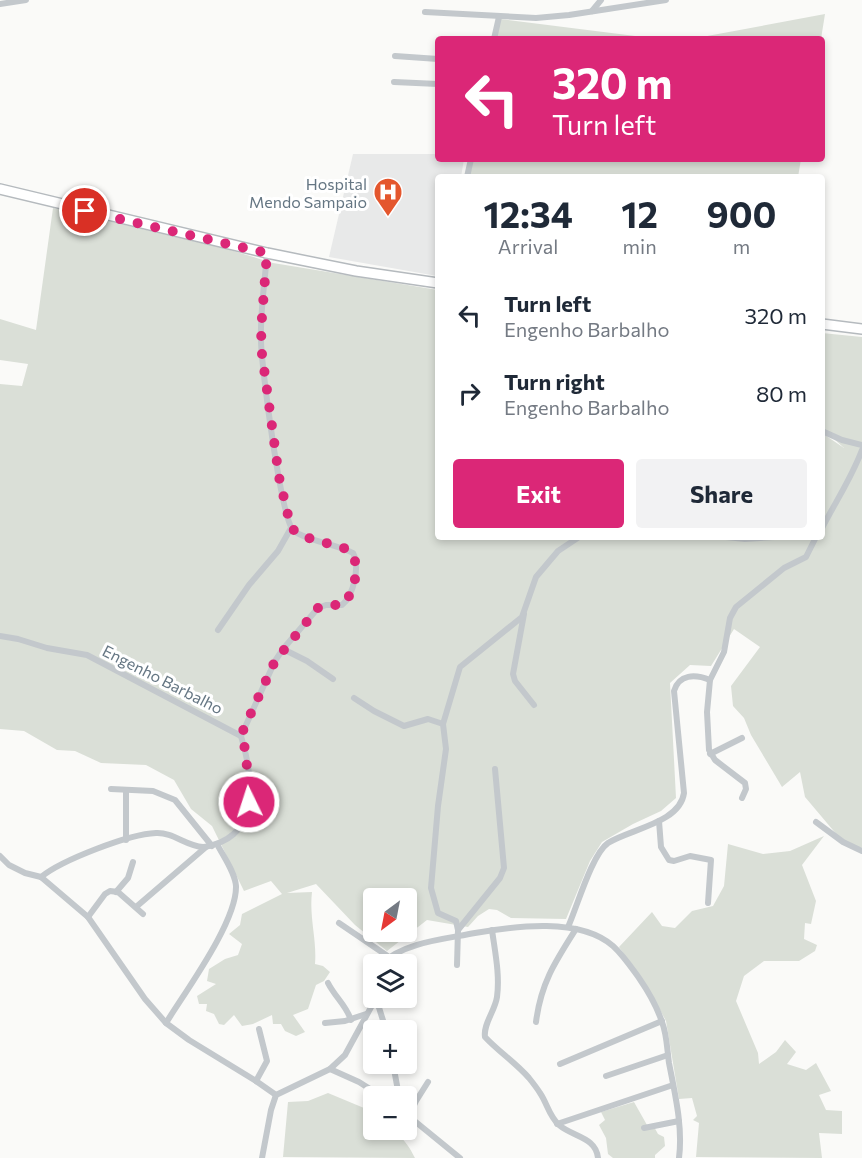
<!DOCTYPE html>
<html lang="en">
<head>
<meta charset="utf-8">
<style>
	:root { --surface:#fff; --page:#f2f2f3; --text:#1f2937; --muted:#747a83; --accent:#db2777 }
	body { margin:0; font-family:Commissioner,sans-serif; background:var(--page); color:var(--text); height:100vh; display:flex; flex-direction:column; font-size:22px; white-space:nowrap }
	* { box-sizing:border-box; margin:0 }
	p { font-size:20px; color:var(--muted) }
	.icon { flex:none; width:33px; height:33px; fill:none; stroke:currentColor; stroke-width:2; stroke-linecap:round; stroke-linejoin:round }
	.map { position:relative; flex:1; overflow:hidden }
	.side { position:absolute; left:435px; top:174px; width:390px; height:366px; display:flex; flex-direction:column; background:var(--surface); border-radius:6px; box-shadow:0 3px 9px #0003 }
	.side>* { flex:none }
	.hud { position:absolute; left:435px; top:36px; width:390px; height:126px; border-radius:6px; box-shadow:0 3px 9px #0003; background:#db2777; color:#fff; overflow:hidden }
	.needle { width:39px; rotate:212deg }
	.fabs { position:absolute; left:363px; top:888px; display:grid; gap:12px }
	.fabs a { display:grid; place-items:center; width:54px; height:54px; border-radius:6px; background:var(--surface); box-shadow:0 3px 9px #0003; font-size:30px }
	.pin { position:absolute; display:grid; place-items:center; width:51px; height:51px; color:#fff; margin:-26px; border:3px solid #fff; border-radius:50%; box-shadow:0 2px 6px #0007 }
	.me { position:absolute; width:66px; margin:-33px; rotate:356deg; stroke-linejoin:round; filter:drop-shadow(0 0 4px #0008) }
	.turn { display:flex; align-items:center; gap:21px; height:126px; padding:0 18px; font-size:27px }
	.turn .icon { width:78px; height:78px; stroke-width:2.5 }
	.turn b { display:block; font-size:42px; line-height:51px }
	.eta { display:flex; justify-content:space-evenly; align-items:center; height:102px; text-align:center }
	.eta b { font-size:36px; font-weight:700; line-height:42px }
	.cta { display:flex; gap:12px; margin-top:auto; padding:12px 18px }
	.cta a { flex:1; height:69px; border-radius:6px; background:var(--accent); color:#fff; font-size:24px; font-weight:700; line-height:69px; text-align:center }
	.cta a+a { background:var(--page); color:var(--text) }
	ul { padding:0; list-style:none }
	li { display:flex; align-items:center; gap:18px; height:78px; padding:0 18px }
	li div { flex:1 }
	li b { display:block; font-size:22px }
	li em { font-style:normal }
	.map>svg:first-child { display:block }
</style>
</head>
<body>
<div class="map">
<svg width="862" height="1158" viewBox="0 0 862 1158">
	<rect width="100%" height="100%" fill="#fafaf8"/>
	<polygon fill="#e8e9e9" points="353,154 438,154 438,159 464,159 461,177 438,177 437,276 329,257"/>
	<g fill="#dadfd7" fill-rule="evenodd">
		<polygon points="825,14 821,39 691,39"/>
		<polygon points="500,19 659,39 496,39"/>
		<polygon points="471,159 801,159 798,177 468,177"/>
		<path d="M53,208l174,41 46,14 165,27v247h384v-104l22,15 -22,-20v-95l40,4v511l-19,-6 -38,-45 -5,-25 -18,15 -31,-52 -7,-17 -11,-12 -2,-20 29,-39 -26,-18 -23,37 -21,-1 -20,18 6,115 -15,13 -28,13 -31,18 -12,19 -24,58 -55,-1 -14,-8 -8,-1 -11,7 -10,11 -41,-7 -40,31 -32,-26 -39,-41 -29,9 25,-1c-3,25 5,48 3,72l8,2 7,6 -6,9 -8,4 -8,24 -15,6 12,17 -9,4 -11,-5 -4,-7h-8l-1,-9 -19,9 -11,2 -8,-11 -10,10 -5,-1 -5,-10 -8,-3 1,-7h-8l-2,-8 19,-12 -9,-3 2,-12 16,-10 13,-4 4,-11 -13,-10 11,-9 2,-11 40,-20 -11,-13 -27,10 -32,-65 -21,-17 -17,-29 -28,-15 -45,-2 -26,-12 -18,-1 -33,-19 -24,-2v-345l22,2 6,-22 -28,-4v-41l36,11zM374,898h32v34h-32z"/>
		<polygon points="824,836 802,865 816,901 811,924 805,923 804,939 817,945 815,951 799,961 764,961 744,976 736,1001 758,1053 759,1064 776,1052 785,1040 796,1052 787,1064 806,1070 816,1063 831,1091 819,1095 826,1110 842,1111 842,1134 819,1133 822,1158 696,1157 699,1123 693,1120 697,1116 692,1098 679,1099 666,1021 648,988 619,947 652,912 662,926 675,928 692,911 713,906 724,886 728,844 763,854 790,851"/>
		<path d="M328,1093l36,15 9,11 1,11c23,0 31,8 41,28l-132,-1 5,-55 20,-1z"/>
		<polygon points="634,1102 647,1125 653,1125 658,1134 664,1137 665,1146 655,1155 655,1158 613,1158 608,1154 606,1138 599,1125 605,1120 601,1112"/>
	</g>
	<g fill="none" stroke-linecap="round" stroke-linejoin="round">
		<g stroke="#b5babe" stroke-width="12">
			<g id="primary">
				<polyline points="0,189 267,253 356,271 438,283"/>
				<polyline points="822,324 862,329"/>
			</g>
		</g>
		<g stroke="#c3c8cc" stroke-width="6">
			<polyline points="0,4 26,0"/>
			<polyline points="592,11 601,0"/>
			<polyline points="425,12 536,18 569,15 666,0"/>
			<polyline points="494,39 499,17"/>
			<polyline points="395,56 438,59"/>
			<polyline points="394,82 438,84"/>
			<polyline points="467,177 471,159"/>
			<polyline points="822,431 842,440 862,445"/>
			<path d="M822,528c14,-27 29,-49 40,-78"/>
			<polyline points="726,537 745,539 774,537"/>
			<polyline points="524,614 513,674 515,681 534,705"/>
			<polyline points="218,630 249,585 278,551 291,528"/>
			<polyline points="0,636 18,639 47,648 87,655 241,736"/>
			<polyline points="283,649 307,661 333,679"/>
			<polyline points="354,698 374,711 404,726 428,719 443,724"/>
			<polyline points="710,754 742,738"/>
			<polyline points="111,789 153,791 175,800 212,846"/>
			<polyline points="126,790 126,840"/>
			<polyline points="742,798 746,789 745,783 715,760 709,750 707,712 710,680 724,652 730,618 736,607 784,568 806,557 816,537"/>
			<polyline points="659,821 661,847 669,860 674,861 690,856 711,860 708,903"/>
			<polyline points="816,822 843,842 862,851"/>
			<polyline points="0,856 9,865 25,873 41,877 88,917 145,999 166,1023 189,1040 256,1081 276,1095"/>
			<path d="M41,877c21,-17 88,-43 115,-44 17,-1 30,13 47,14 7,0 12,-3 18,-5 40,-17 30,-73 20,-106l34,-75 8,-12 35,-41 8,-3h16c12,-10 18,-39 11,-52 -16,-9 -50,-13 -60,-23 -12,-13 -32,-165 -32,-190 -1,-29 4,-58 6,-87"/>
			<polyline points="116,892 128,878 133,862"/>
			<polyline points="136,907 206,847"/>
			<polyline points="88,917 105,894 110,891 118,892 143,914"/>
			<polyline points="339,923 389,957"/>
			<path d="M568,927c9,-20 24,-73 40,-84 22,-14 72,-20 76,-50l-10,-102c5,-17 21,-17 36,-11"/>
			<polyline points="458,930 456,921 438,913 431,888 438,806 446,749 443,724 460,667 522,617 536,577 558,551 579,537"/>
			<path d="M492,930c3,22 8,45 5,67 -2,14 -14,27 -12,40 14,15 31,26 44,41 4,5 8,10 11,15 7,10 9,23 19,32 14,12 37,12 39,33"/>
			<path d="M381,964c23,-22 64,-25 94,-31 40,-7 105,-16 138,13 10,9 18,21 26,32 9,13 18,29 23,44 5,13 5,27 7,41 6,31 14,64 10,95"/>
			<polyline points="457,965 458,930 500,878 504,868 495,769"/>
			<polyline points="374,978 374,989"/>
			<path d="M328,983c7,14 18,22 23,37"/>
			<polyline points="376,998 386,1030"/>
			<path d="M536,1022c5,-39 19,-60 40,-93"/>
			<path d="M166,1023c19,-31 71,-101 70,-137 -1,-14 -13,-30 -19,-42"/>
			<polyline points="325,1023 345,1021 366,1014"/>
			<polyline points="393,1064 399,1096"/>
			<polyline points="560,1064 662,1021"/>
			<polyline points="330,1069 359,1082 381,1096"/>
			<polyline points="606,1076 668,1055"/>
			<polyline points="256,1081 267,1061 259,1029"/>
			<polyline points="406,1114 460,1158"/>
			<polyline points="409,1116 416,1101 428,1082"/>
			<polyline points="557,1124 673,1085"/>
			<polyline points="644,1128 679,1121"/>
			<polyline points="262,1158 271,1110 276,1095 330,1069 345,1055 376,998"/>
		</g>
		<use href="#primary" stroke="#fff" stroke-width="9"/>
	</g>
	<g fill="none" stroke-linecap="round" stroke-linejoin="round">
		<path stroke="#db2777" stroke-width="10" stroke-dasharray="0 18" d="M85,211l182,42 -6,77 1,24 17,123 12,51 11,8 45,13c16,10 8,45 -5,56h-16l-8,3 -43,53 -34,74 5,17 3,50"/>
	</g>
	<defs>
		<g id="hospital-pin" transform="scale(1.5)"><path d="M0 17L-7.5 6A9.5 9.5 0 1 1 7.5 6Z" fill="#e4572e" stroke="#fff"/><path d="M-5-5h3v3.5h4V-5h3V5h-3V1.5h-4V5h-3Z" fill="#fff"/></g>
	</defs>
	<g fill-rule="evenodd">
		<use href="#hospital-pin" x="388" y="192"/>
	</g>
	<g text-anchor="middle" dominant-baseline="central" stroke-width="6" stroke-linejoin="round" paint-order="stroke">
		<g font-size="16" fill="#657683" stroke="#fff" text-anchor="end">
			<text x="367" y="183">Hospital<tspan x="367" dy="18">Mendo Sampaio</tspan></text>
		</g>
		<g font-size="16" fill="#657683" stroke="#fff">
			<text transform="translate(163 679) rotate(27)">Engenho Barbalho</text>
		</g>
	</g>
</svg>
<div class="fabs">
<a><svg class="needle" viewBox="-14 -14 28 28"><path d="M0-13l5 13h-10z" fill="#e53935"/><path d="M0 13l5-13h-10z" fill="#747a83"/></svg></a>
<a><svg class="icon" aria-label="layers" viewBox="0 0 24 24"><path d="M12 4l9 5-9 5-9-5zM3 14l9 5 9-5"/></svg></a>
<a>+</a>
<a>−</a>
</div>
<div class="pin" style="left:85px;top:211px;background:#d93025"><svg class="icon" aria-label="arrive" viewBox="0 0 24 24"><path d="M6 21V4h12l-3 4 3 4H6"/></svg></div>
<svg class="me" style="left:249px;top:802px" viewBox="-20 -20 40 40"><circle r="17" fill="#db2777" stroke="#fff" stroke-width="3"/><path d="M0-11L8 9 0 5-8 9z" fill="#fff"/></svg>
<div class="hud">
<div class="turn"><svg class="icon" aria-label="left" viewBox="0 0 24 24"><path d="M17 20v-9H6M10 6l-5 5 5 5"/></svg><div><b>320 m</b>Turn left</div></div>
</div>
<section class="side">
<div class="eta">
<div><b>12:34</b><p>Arrival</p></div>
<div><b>12</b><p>min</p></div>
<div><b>900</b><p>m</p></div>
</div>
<ul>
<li><svg class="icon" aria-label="left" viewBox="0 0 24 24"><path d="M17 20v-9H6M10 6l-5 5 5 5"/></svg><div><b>Turn left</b><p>Engenho Barbalho</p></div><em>320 m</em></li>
<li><svg class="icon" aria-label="right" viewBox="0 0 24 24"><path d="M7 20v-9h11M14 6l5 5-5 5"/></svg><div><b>Turn right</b><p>Engenho Barbalho</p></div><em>80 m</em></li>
</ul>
<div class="cta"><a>Exit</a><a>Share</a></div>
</section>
</div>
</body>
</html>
